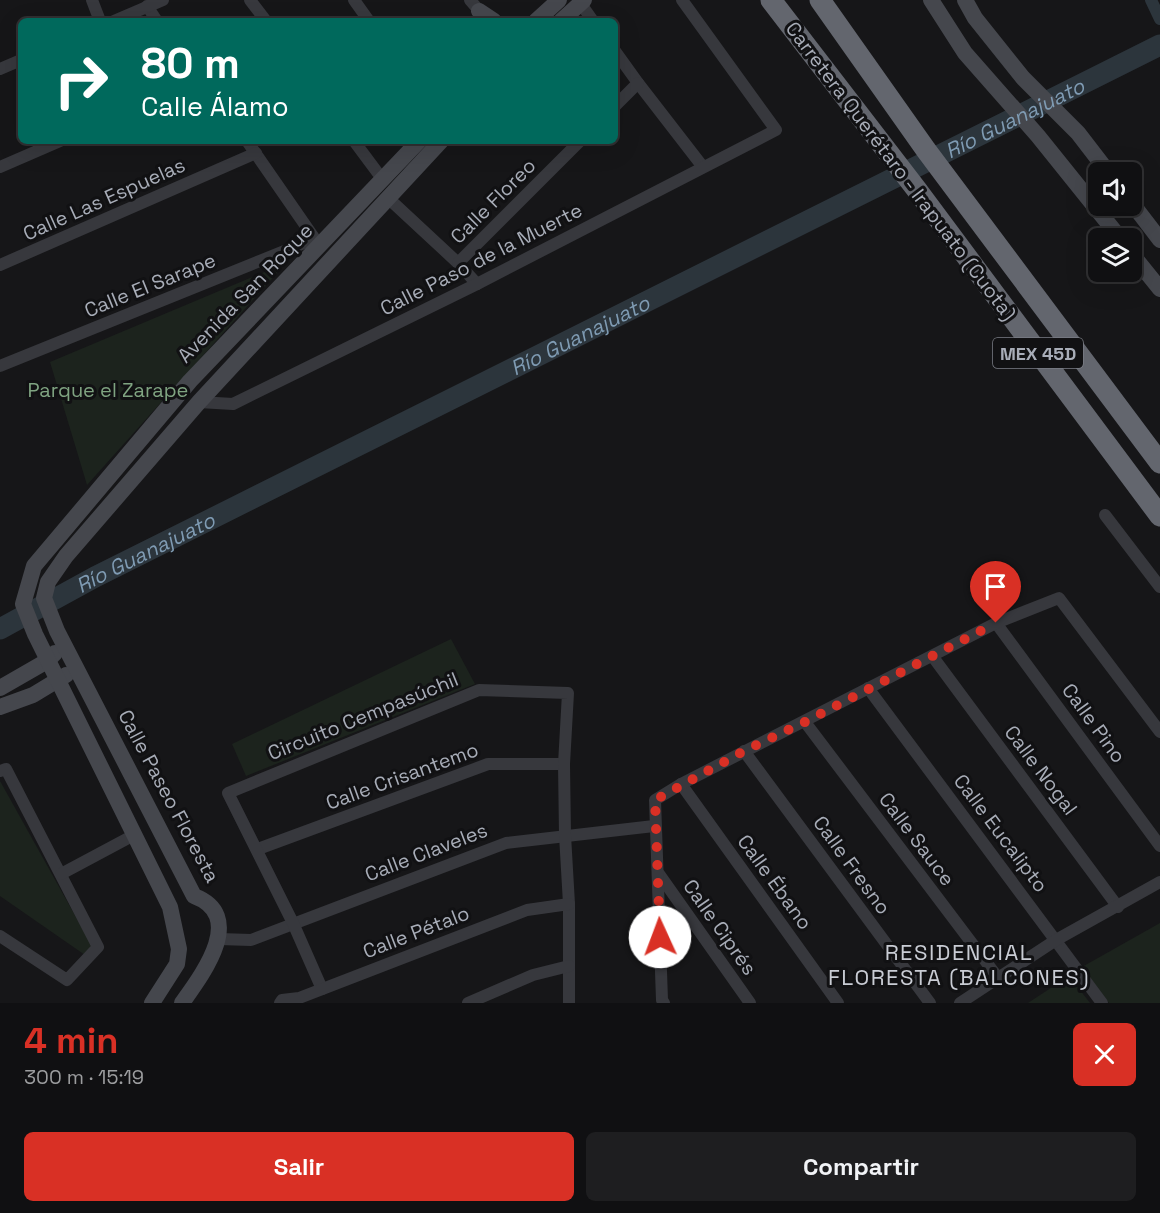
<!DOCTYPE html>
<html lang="es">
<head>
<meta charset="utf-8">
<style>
	:root { --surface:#101012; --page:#1e1e20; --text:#f1f3f6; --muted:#9c9d9f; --line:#303032; --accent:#d93025 }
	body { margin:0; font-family:"Space Grotesk",sans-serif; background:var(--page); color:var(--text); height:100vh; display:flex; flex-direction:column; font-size:22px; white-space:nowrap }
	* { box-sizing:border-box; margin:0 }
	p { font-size:20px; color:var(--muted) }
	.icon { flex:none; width:33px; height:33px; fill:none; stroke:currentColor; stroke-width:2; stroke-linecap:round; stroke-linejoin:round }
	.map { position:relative; height:1003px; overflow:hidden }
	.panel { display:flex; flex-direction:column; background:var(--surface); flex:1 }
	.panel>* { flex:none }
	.hud { position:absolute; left:18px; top:18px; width:600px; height:126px; border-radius:9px; box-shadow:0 6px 24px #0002,0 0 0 2px var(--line); background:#00695c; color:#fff; overflow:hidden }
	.buttons { position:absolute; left:1088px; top:162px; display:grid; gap:12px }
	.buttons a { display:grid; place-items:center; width:54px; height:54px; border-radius:9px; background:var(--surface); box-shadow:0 6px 24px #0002,0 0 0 2px var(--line); font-size:30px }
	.pin { position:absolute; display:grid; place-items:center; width:51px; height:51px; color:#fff; margin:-62px -26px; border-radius:50% 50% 50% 0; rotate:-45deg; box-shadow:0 0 6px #0007 }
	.pin .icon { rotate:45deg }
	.me { position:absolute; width:66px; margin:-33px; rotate:358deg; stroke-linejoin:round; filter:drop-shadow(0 0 4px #0008) }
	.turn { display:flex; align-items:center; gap:21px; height:126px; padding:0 24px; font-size:27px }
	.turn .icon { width:78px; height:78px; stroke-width:2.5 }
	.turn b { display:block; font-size:42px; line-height:51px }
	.round { display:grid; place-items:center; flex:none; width:63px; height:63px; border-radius:9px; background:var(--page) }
	.summary { display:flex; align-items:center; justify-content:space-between; height:102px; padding:0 24px }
	h1 { font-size:36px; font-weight:600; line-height:45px; color:var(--accent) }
	.cta { display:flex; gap:12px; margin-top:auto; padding:12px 24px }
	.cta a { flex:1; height:69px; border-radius:9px; background:var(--accent); color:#fff; font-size:24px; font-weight:600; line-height:69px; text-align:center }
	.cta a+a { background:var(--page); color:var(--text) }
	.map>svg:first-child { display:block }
</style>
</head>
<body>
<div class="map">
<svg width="1160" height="1003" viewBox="0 0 1160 1003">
	<rect width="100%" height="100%" fill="#161618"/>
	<g fill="#1c231d">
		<polygon points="286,263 87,485 50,362"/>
		<polygon points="451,639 475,684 246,776 232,744"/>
		<polygon points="0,781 92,946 85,955 0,896"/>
		<polygon points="1160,923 1160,1003 1109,1003 1082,967"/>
		<polygon points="1069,976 1090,1003 1028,1003"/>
	</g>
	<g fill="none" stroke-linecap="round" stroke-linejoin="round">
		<polyline stroke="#2c353c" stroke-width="12" points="1151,0 1160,19"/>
		<path stroke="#2c353c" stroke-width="21" id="s1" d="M0,629l95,-52 1065,-532"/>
		<g stroke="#37383d" stroke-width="12">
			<polyline points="92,0 100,21"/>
			<polyline points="250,0 266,21"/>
			<polyline points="354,0 369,21"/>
			<polyline points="470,0 483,15"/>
			<polyline points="581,4 593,21"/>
			<polyline points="147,6 157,21"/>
			<polyline points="114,21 163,0"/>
			<polyline points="615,51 638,83 703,167"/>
			<polyline points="0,69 21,60"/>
			<polyline points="615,106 638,83"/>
			<polyline points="247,141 319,245"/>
			<polyline points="354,141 383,180"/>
			<polyline points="0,167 60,141"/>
			<polyline points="388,198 458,263 477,284"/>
			<polyline points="458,263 580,141"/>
			<polyline points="0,265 256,153"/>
			<polyline points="0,366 314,239"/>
			<polyline points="199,402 233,404 477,284 776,130 682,0"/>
			<polyline points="1105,515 1160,587"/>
			<polyline points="996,623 1160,846"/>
			<polyline points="933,657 1118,907"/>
			<polyline points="868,688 1102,1003"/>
			<polyline points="805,722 999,979"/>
			<polyline points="744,751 930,1003"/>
			<polyline points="0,771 6,769 98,947 67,980 0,936"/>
			<polyline points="681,784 838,1003"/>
			<polyline points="258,849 488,764 564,764"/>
			<polyline points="61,874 134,835"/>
			<polyline points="659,874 750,1003"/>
			<polyline points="219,939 251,940 506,843 654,826"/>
			<polyline points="322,989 293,923 228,793 479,690 568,693 564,764 565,835 569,904 569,1003"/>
			<polyline points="280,1003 282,1000 299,998 527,910 569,904"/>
			<polyline points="468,1003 533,975 569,966"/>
			<polyline points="664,1003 662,1000 655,800 681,784 996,623 1059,598 1160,732"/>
			<polyline points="960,1003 1056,940 1160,882"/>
		</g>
		<g stroke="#45474d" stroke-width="16">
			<polyline points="931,0 965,53 1038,136 1120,238"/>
			<polyline points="965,0 975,18 1023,78 1078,133 1108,172"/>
			<polyline points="479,11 494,21"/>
			<polyline points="536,21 559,0"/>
			<polyline points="561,21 584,0"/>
			<polyline points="1131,202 1160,240"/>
			<polyline points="1131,253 1160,289"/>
			<polyline points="0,688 47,661 55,653"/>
			<polyline points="0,707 33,695 66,675"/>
			<polyline points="152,1003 177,964 179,949 170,907 35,634 23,604 34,566 190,381 419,141"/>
			<path d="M182,1003c20,-28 65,-87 12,-107l-137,-265 -13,-33 4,-16 18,-26 133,-154 242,-261"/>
		</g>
		<g stroke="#63666e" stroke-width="21">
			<polyline points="771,0 917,190 1160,516"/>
			<polyline points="820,0 926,150 1160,463"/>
		</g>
	</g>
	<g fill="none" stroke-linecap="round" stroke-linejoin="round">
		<polyline stroke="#d93025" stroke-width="10" stroke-dasharray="0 18" points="660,937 655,800 744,751 805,722 996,623"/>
	</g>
	<g text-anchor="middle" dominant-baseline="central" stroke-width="6" stroke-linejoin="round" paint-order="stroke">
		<rect fill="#111113" stroke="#7b7e86" stroke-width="1.5" x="993" y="338" width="90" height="30" rx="4.5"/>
		<g font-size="18" font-weight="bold" fill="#a8adb8">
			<text x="1038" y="353">MEX 45D</text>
		</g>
		<g font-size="20" fill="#a8adb8" stroke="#111113">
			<text transform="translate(901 171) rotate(53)">Carretera Querétaro - Irapuato (Cuota)</text>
			<text transform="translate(104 199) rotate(-24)">Calle Las Espuelas</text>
			<text transform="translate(493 201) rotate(-45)">Calle Floreo</text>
			<text transform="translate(481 259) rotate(-27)">Calle Paso de la Muerte</text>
			<text transform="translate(150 285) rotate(-22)">Calle El Sarape</text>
			<text transform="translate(245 293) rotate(-46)">Avenida San Roque</text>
			<text transform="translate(363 716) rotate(-22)">Circuito Cempasúchil</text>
			<text transform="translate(1094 723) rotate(54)">Calle Pino</text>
			<text transform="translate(1041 770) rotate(53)">Calle Nogal</text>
			<text transform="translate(402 776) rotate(-20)">Calle Crisantemo</text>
			<text transform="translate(169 796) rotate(62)">Calle Paseo Floresta</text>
			<text transform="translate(1001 833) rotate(53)">Calle Eucalipto</text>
			<text transform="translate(917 839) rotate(53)">Calle Sauce</text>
			<text transform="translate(426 852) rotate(-21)">Calle Claveles</text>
			<text transform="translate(852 865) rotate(54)">Calle Fresno</text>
			<text transform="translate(775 882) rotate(54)">Calle Ébano</text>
			<text transform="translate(720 927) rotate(55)">Calle Ciprés</text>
			<text transform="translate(416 932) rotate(-21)">Calle Pétalo</text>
		</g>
		<g font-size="20" fill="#7fa381" stroke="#111113">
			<text x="108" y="390">Parque el Zarape</text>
		</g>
		<g font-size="21" font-style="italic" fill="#7f9bb3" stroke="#111113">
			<text stroke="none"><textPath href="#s1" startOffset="1136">Río Guanajuato</textPath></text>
			<text stroke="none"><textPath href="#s1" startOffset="650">Río Guanajuato</textPath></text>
			<text stroke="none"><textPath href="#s1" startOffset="164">Río Guanajuato</textPath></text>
		</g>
		<g font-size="22" letter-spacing="1.5" fill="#c9ccd4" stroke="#111113">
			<text x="959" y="952">RESIDENCIAL<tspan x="959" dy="25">FLORESTA (BALCONES)</tspan></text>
		</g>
	</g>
</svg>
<div class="buttons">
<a><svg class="icon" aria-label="sound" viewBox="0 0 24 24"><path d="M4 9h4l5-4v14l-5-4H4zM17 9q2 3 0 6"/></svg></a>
<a><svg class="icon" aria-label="layers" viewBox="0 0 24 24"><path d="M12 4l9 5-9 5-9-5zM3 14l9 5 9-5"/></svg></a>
</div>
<div class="pin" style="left:996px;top:623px;background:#d93025"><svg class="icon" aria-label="arrive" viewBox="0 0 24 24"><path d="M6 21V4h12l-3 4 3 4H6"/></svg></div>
<svg class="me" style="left:660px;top:937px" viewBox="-20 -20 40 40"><circle r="19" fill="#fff"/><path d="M0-13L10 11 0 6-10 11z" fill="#d93025"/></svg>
<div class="hud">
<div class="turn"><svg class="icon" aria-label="right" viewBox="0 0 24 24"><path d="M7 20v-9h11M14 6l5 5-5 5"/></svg><div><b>80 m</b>Calle Álamo</div></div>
</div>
</div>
<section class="panel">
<div class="summary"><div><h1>4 min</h1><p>300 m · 15:19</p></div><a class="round" style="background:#d93025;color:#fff"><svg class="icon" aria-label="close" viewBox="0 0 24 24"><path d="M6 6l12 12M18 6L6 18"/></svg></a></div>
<div class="cta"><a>Salir</a><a>Compartir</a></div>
</section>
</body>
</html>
